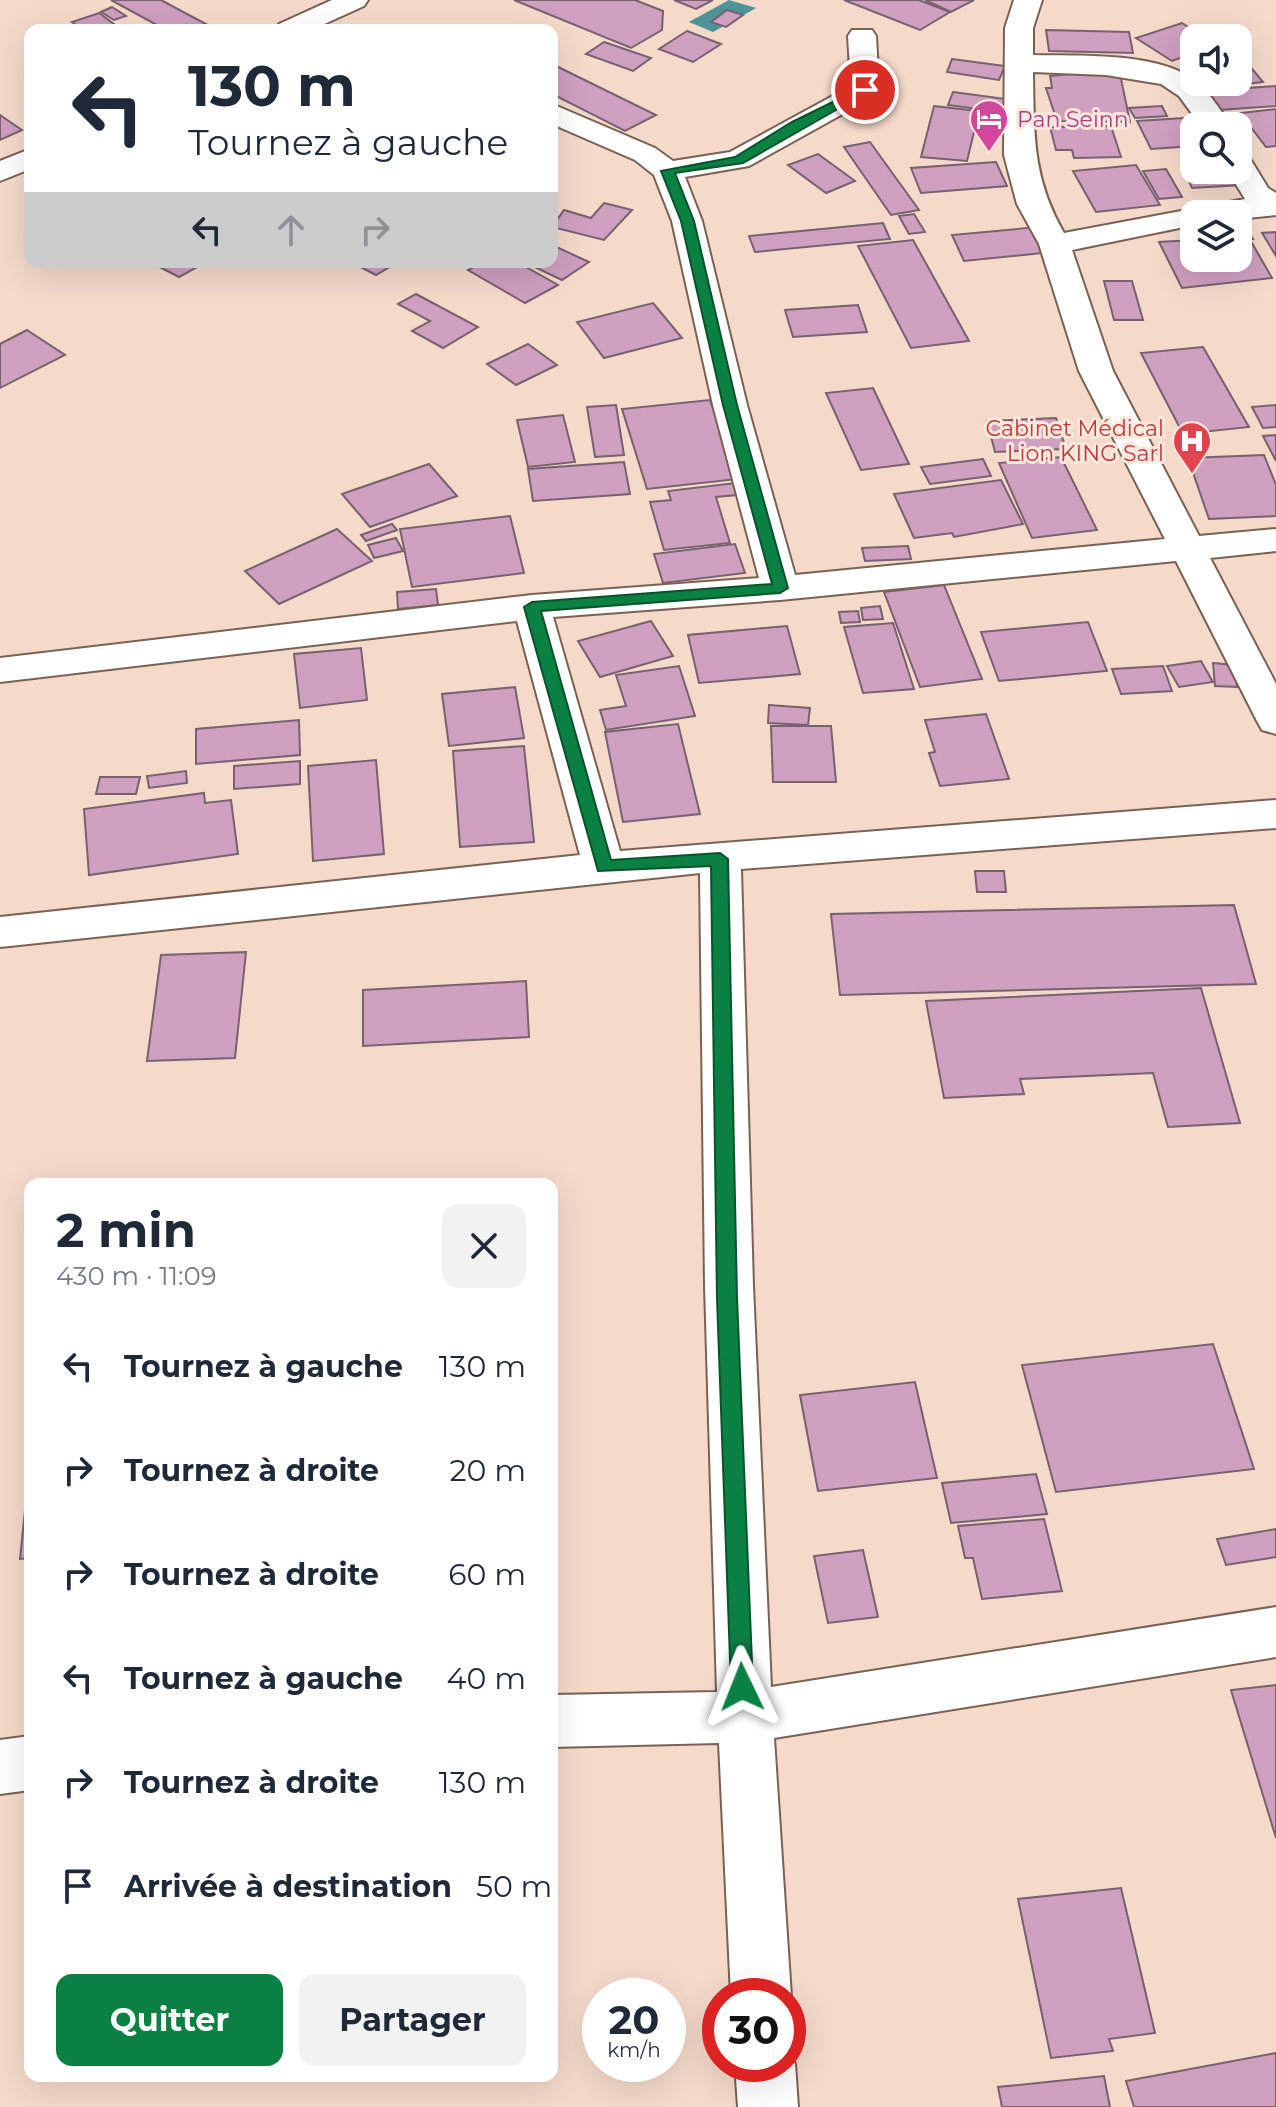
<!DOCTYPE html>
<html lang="fr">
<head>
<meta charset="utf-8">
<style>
	:root { --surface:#fff; --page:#f2f2f3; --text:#1f2937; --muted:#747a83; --accent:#0b8043 }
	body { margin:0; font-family:Montserrat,sans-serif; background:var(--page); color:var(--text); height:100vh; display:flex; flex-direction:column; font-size:30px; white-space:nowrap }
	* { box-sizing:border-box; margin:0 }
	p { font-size:26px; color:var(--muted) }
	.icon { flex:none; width:44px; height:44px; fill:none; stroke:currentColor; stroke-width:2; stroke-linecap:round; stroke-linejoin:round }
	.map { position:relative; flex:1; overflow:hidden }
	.details { position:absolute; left:24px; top:1178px; width:534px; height:904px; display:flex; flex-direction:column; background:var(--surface); border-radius:16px; box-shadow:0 8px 32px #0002 }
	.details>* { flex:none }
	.hud { position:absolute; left:24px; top:24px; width:534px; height:244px; border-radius:16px; box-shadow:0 8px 32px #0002; background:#fff; color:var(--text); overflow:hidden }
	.fabs { position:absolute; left:1180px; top:24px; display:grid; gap:16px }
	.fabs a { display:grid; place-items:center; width:72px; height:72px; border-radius:16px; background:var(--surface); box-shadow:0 8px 32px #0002; font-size:40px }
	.speed { position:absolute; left:582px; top:1978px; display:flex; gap:16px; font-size:40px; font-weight:700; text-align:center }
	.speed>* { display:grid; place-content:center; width:104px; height:104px; border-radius:50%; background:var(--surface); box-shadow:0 8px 32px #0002; line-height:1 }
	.speed small { font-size:20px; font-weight:400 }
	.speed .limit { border:12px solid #d22; background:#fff; color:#111 }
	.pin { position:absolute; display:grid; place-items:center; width:68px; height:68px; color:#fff; margin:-34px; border:4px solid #fff; border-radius:50%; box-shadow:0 2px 8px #0007 }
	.me { position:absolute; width:88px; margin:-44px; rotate:358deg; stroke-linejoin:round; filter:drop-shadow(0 0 6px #0008) }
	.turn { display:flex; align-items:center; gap:28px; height:168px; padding:0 32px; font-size:36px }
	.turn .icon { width:104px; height:104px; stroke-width:2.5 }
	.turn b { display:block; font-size:56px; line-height:68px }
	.lanes { display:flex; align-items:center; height:76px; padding:0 32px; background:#0003; justify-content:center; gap:40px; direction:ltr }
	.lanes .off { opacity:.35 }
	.round { display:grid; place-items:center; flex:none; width:84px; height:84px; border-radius:16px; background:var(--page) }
	.overview { display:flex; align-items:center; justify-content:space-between; height:136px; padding:0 32px }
	h1 { font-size:48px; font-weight:700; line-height:60px }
	.primary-button { display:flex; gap:16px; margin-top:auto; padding:16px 32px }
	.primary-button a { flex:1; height:92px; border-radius:16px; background:var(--accent); color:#fff; font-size:32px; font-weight:700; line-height:92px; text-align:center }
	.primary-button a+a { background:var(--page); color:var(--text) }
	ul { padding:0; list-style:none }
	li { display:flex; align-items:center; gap:24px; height:104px; padding:0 32px }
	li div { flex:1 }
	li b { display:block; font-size:30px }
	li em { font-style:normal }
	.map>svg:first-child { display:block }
</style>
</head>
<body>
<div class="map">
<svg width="1276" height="2107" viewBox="0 0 1276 2107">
	<rect width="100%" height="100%" fill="#f5daca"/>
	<polygon fill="#4e9397" points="729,0 756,8 713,32 689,22"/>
	<g fill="#cfa0bf" stroke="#786170" stroke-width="2">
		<polygon points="111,0 161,0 217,30 166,30"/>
		<polygon points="514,0 635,0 663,11 662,30 631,48"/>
		<polygon points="674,0 713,0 696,9"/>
		<polygon points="844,0 919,0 950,12 920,30"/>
		<polygon points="925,0 974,0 951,12"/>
		<polygon points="112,7 126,16 114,20 101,12"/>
		<polygon points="727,10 743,15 726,27 711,22"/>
		<polygon points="99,13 122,30 83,30 72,22"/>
		<polygon points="1182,23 1207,38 1194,38 1194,53 1172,61 1136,38"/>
		<polygon points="1046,30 1129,32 1133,53 1049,51"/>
		<polygon points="687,31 721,44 693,62 659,49"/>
		<polygon points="604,42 651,58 633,71 586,54"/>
		<polygon points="952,59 1005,66 999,80 947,72"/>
		<polygon points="1238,59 1244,59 1263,82 1205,89 1200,82 1238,82"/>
		<polygon points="552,64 656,115 625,131 552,94"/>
		<polygon points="1071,74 1120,74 1130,122 1057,121 1046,88 1052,88 1050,76"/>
		<polygon points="1276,86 1276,106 1219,110 1207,91"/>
		<polygon points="953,92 1013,100 1008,113 948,105"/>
		<polygon points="934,106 979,111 967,161 921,157"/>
		<polygon points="1162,106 1167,116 1135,118 1129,108"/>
		<polygon points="1276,109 1276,146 1266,147 1240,113"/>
		<polygon points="0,115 22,130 0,140"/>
		<polygon points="1200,117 1205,126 1194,126 1194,146 1151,149 1137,121"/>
		<polygon points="1111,126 1121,157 1074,158 1072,150 1056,150 1050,127"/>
		<polygon points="870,142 919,210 891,215 844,147"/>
		<polygon points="818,154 855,181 826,193 788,165"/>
		<polygon points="996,162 1007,186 921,193 911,168"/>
		<polygon points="1136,165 1160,205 1096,212 1073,171"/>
		<polygon points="1166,169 1182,197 1159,199 1143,171"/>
		<polygon points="1234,171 1242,185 1192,188 1186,175"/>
		<polygon points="604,203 632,210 604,240 552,227 564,210 591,218"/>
		<polygon points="914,214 925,232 909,234 899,216"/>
		<polygon points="883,223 890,239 755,252 749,236"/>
		<polygon points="1039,227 1053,252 964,261 952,235"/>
		<polygon points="1238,227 1245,227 1253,239 1238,240"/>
		<polygon points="1276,232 1276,256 1262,233"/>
		<polygon points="913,240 969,341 911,348 858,246"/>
		<polygon points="1194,240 1194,258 1238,258 1238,244 1252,243 1272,278 1182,288 1159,242"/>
		<polygon points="552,245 589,262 562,280 528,264 552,262"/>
		<polygon points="150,262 206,262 179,277"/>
		<polygon points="351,262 398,262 376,275"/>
		<polygon points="483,262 517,262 558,285 525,303 468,270"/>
		<polygon points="1104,281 1132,281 1143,320 1114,320"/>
		<polygon points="416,294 478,327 443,348 412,331 430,321 398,304"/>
		<polygon points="653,303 682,338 604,358 577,322"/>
		<polygon points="858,305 867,332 793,337 785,310"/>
		<polygon points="27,330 65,355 0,388 0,344"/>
		<polygon points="528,344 557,365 516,385 487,364"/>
		<polygon points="1203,347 1249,427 1183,434 1141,353"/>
		<polygon points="873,388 909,464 861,470 826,393"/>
		<polygon points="710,400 738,479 647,489 622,409"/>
		<polygon points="616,405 624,455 595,457 587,407"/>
		<polygon points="1276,405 1276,427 1263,428 1252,407"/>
		<polygon points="563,415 575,462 528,467 517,420"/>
		<polygon points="1056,418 1066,449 995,452 987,421"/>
		<polygon points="1276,435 1276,461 1263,436"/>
		<polygon points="1264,455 1276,485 1276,516 1209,519 1188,458"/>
		<polygon points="1061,457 1097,530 1032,538 999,463"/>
		<polygon points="983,459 991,476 930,484 921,467"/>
		<polygon points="624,462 630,494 533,501 528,469"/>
		<polygon points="429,464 457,496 370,527 342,494"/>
		<polygon points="1001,480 1023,524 954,537 952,533 914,538 894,494"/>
		<polygon points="744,482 748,494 716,497 730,543 664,550 650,502 671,500 668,491"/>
		<polygon points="510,516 524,573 412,587 400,529"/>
		<polygon points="392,524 397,530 366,541 361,535"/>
		<polygon points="337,529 372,561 279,604 245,571"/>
		<polygon points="396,538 403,551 374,558 368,545"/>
		<polygon points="735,544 745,573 663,583 654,554"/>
		<polygon points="908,546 911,559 865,561 862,548"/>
		<polygon points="944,585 982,679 920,687 884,592"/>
		<polygon points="436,589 438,605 398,609 397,592"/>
		<polygon points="880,606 883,619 863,620 861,608"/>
		<polygon points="858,611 860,622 841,623 839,612"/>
		<polygon points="651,621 673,656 600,677 578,641"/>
		<polygon points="1088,622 1107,671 999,681 981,632"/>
		<polygon points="893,623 914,689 863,693 844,627"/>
		<polygon points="787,626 800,674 699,683 688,635"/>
		<polygon points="361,648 367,700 300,708 294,654"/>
		<polygon points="1201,661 1213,682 1179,687 1167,666"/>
		<polygon points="1213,663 1235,665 1237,687 1215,686"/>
		<polygon points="679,666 695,716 606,730 600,710 626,706 616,675"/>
		<polygon points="1163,666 1172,691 1121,694 1112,669"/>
		<polygon points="515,687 524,738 449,746 442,694"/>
		<polygon points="769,705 810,708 808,725 768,723"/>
		<polygon points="986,714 1009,779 940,786 929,753 935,752 925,720"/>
		<polygon points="299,720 300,755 196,764 196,729"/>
		<polygon points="678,724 700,814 623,822 605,732"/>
		<polygon points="771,726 831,726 836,782 773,782"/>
		<polygon points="524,746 534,842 460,847 453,751"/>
		<polygon points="376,760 384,854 313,861 308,766"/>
		<polygon points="300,761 300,784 234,789 234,766"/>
		<polygon points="186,771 187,783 149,788 147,776"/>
		<polygon points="100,777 140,777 136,794 96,794"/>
		<polygon points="204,793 205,803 231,800 238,854 89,875 84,809"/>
		<polygon points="975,871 1004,871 1006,892 977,892"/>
		<polygon points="1234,905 1256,984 840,995 831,914"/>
		<polygon points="246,952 235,1058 147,1061 161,955"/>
		<polygon points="526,981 529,1037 363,1046 363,990"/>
		<polygon points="1201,988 1240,1123 1168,1127 1153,1073 1020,1079 1024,1094 944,1098 926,1001"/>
		<polygon points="1213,1344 1254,1469 1056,1492 1022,1365"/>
		<polygon points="915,1382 937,1478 818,1491 800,1395"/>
		<polygon points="1036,1474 1047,1514 951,1523 942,1483"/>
		<polygon points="26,1501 30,1501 30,1558 20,1559"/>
		<polygon points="1044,1519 1062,1591 982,1599 973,1558 965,1558 958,1526"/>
		<polygon points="1276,1529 1276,1557 1226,1565 1217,1539"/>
		<polygon points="863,1550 878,1617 828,1623 814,1556"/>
		<polygon points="1276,1685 1276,1838 1231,1690"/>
		<polygon points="1121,1888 1155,2033 1109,2039 1113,2051 1051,2058 1018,1899"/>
		<polygon points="1276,2053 1276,2107 1134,2107 1126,2081"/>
		<polygon points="1104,2076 1110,2107 1002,2107 998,2087"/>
	</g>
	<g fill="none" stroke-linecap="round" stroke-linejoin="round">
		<g stroke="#796254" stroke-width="4">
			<g id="street">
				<polygon points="332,0 368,0 364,6 311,30 275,30 279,24"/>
				<path d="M1014,0h28l-9,28v27c45,1 122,-3 160,24 14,10 27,30 38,47h-30l-22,-30 -18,-12 -55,-9 -73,-3c1,62 -1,106 31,161l181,-34 -18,-29h11v-16l11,3 19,31 8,5v22l-38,4v-5h-44v11l-122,25 41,121 86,165 77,-7v22l-66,7 66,126v50l-14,-4 -5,-9 -81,-160 -396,39 -227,17 67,234 656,-51v28l-535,41 12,417 18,401 505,-80v50l-502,81 17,258 -3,6v-6h-57l-12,-253 -167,4v-52l165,-3 -12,-406 -5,-413 -700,74v-30l580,-62 -63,-234 -517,61v-24l532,-63 227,-17 -46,-173 -41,-184 -18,-46 -19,-15 -83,-36v-20l103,44 18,13 57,-9 121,-66 -3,-50 4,-6h20l4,6 3,54 -4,6 -126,70 -64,11 17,44 45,184 48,170 370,-36 -86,-168 -40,-127 -22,-40 -13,-49 1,-127z"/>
				<polygon points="30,149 30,169 0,181 0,161"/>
				<polygon points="30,1736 30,1790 0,1794 0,1740"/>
				<polygon points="788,2047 795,2064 798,2107 738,2107 735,2064 788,2064"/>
			</g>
		</g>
		<use href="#street" fill="#fff" fill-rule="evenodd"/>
	</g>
	<polygon fill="#0b8043" stroke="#07532c" stroke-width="2" points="861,88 871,90 743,163 675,173 694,221 737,405 788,588 780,593 541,611 611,860 720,853 728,859 737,1298 753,1687 750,1694 742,1697 734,1694 731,1687 717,1298 711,866 598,871 524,607 532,602 772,584 723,405 681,221 661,171 735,157 792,122"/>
	<defs>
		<g id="hotel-pin" transform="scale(2)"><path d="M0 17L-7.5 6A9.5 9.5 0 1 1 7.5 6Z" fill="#d1479c" stroke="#fee8dc"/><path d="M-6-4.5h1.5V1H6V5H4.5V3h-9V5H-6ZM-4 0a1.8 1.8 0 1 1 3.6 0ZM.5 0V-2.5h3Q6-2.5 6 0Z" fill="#fff"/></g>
		<g id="hospital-pin" transform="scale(2)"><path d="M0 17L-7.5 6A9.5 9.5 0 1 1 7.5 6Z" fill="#e0444e" stroke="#fee8dc"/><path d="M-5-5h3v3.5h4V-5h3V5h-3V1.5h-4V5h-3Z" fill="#fff"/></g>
	</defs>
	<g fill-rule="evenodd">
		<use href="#hotel-pin" x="989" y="119"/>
		<use href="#hospital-pin" x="1192" y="441"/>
	</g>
	<g text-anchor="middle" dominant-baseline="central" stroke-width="6" stroke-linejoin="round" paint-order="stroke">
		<g font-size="22" fill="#b23c85" stroke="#fee8dc" text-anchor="start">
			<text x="1017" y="119">Pan Seinn</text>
		</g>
		<g font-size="22" fill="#be3a42" stroke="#fee8dc" text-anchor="end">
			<text x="1164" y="428">Cabinet Médical<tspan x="1164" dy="25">Lion KING Sarl</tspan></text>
		</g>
	</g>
</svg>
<div class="fabs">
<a><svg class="icon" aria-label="sound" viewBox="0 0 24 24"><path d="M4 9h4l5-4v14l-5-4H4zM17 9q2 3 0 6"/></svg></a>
<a><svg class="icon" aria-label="search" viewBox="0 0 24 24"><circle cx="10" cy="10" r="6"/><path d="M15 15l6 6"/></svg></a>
<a><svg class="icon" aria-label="layers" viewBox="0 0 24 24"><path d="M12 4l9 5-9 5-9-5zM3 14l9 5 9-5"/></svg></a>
</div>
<div class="speed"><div>20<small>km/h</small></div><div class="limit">30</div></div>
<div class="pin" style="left:865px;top:90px;background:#d93025"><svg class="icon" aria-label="arrive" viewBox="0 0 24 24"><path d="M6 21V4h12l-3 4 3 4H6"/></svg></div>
<svg class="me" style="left:742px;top:1687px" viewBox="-20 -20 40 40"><path d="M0-17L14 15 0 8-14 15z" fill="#0b8043" stroke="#fff" stroke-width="4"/></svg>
<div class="hud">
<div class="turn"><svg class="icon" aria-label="left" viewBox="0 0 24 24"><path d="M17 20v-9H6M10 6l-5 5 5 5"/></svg><div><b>130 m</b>Tournez à gauche</div></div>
<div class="lanes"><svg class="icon" aria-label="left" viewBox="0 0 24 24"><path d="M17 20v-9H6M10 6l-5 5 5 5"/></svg><svg class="icon off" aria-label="ahead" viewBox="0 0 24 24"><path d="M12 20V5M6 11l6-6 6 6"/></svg><svg class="icon off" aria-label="right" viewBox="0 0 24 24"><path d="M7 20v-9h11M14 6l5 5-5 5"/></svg></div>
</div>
<section class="details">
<div class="overview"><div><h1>2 min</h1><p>430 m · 11:09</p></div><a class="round"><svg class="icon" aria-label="close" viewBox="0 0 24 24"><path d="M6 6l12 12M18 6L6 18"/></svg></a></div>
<ul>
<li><svg class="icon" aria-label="left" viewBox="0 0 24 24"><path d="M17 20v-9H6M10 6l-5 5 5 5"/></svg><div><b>Tournez à gauche</b></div><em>130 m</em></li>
<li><svg class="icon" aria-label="right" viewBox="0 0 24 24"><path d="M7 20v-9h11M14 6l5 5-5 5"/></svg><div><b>Tournez à droite</b></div><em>20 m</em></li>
<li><svg class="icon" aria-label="right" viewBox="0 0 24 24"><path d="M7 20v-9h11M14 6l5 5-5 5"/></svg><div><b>Tournez à droite</b></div><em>60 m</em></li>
<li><svg class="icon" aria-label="left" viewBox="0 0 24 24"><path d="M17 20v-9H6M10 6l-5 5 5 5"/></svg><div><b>Tournez à gauche</b></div><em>40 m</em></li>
<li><svg class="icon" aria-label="right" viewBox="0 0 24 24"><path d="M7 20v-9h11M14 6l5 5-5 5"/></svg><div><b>Tournez à droite</b></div><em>130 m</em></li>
<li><svg class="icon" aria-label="arrive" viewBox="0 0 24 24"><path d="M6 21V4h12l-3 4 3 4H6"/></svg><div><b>Arrivée à destination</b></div><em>50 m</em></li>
</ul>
<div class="primary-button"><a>Quitter</a><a>Partager</a></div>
</section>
</div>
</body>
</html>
